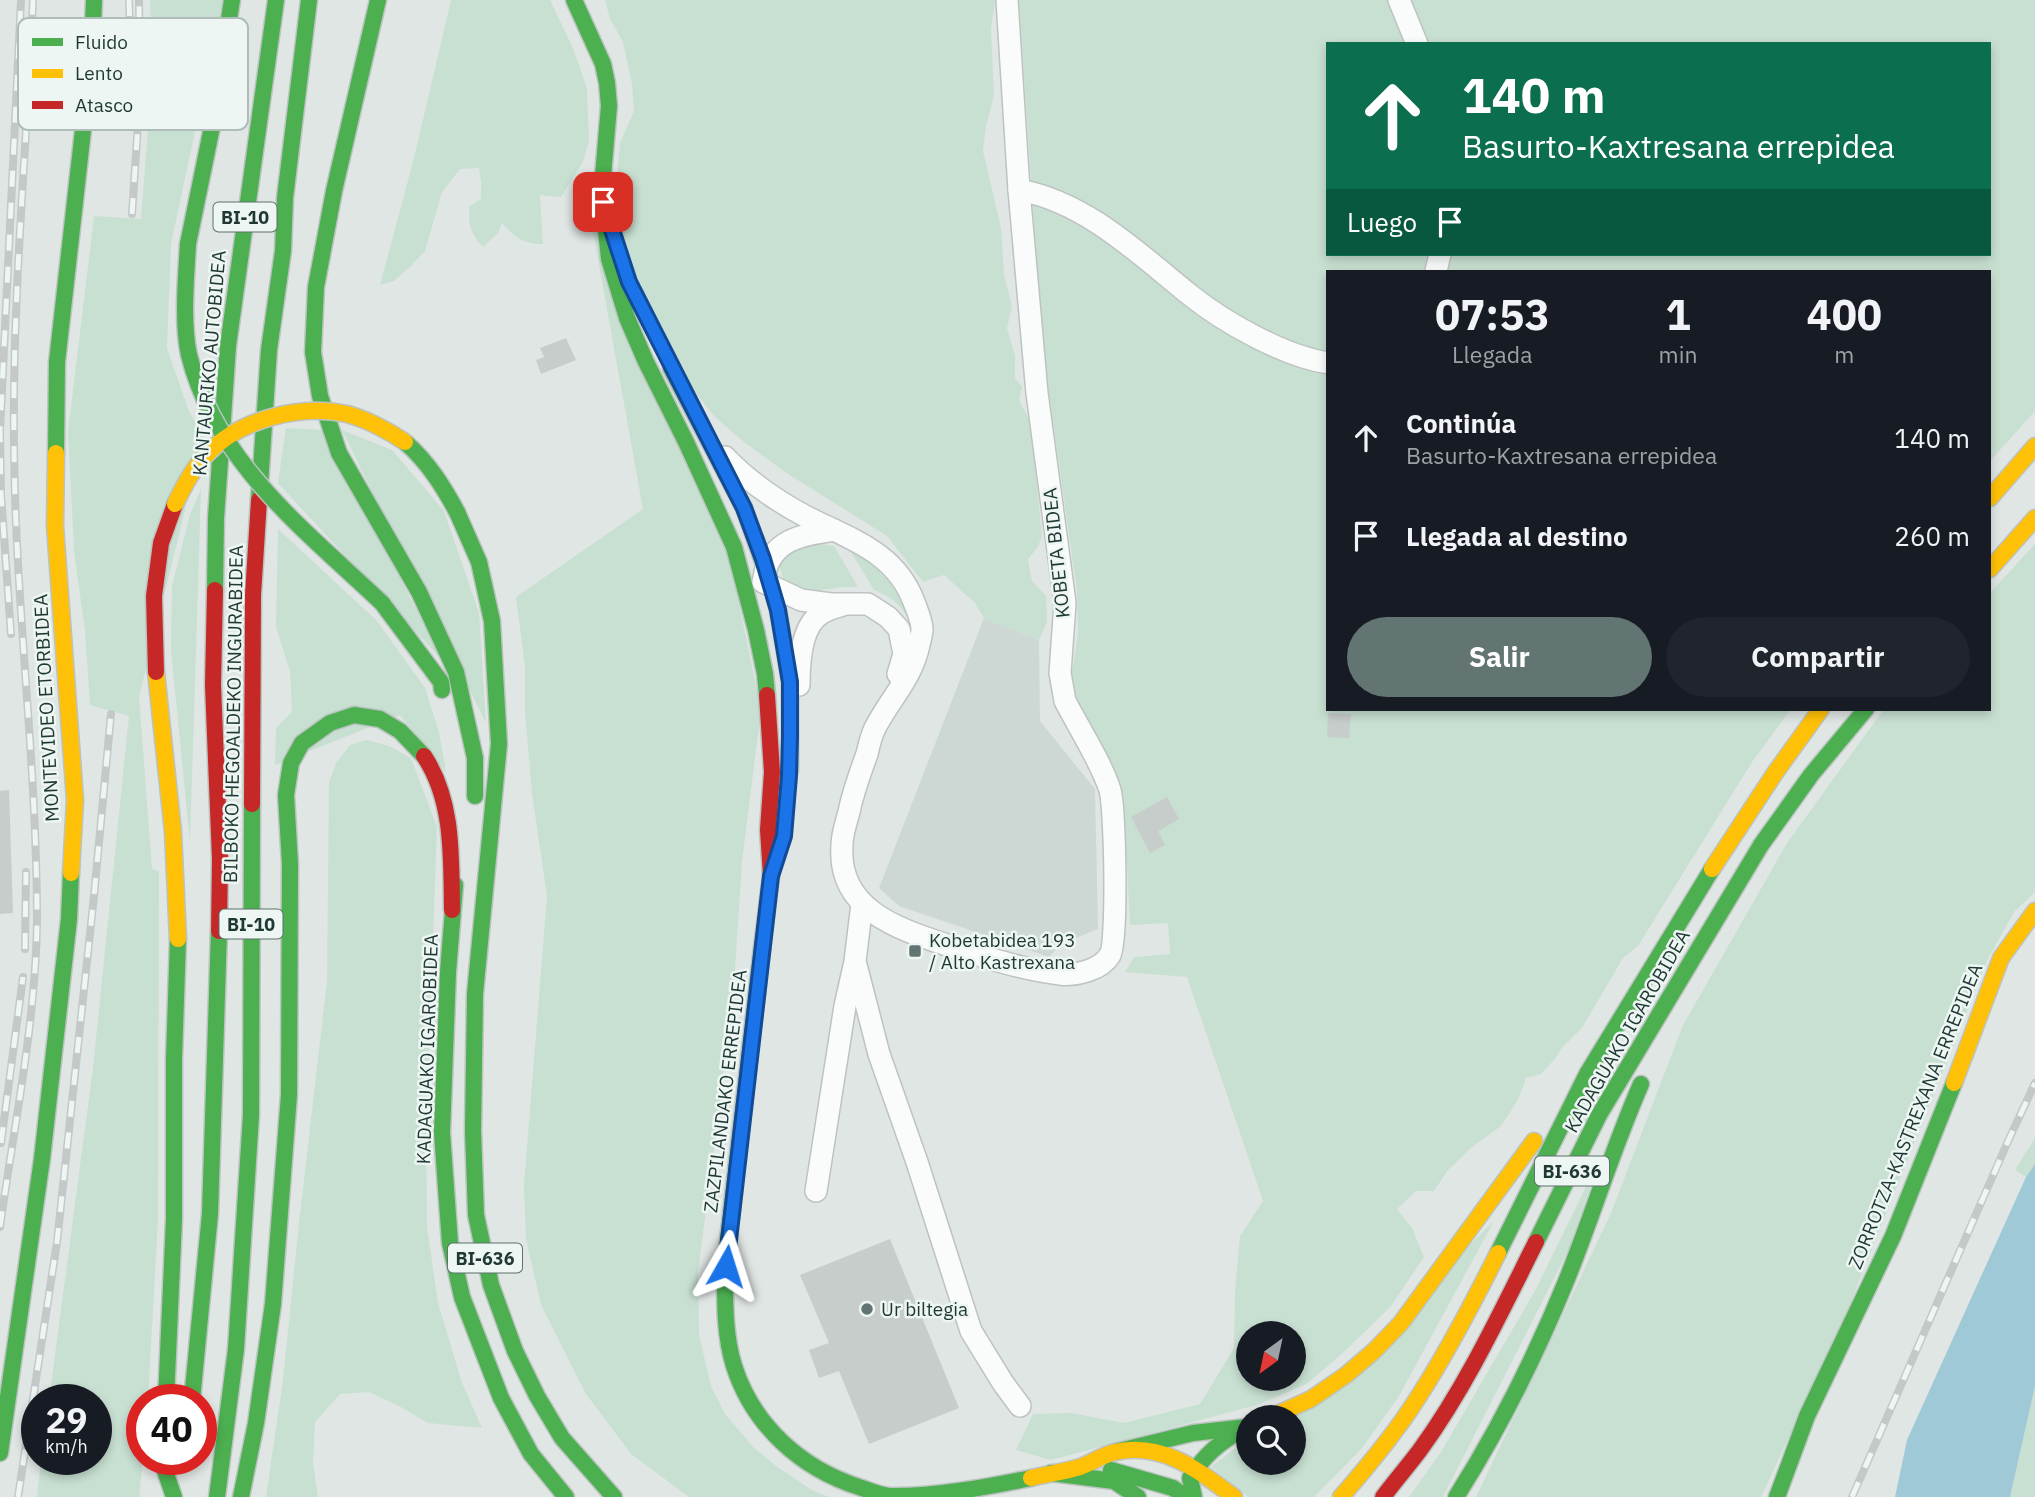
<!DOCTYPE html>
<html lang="es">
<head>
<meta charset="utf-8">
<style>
	:root { --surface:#171b24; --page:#20242c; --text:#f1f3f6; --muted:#9ea1a6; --accent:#637572 }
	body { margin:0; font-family:"IBM Plex Sans",sans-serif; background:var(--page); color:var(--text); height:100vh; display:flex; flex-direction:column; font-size:26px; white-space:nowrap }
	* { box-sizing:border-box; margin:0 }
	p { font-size:23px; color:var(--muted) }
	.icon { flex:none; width:38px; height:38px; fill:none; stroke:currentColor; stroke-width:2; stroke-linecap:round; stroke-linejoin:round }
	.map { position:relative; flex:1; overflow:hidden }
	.panel { position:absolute; left:1326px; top:270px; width:665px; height:441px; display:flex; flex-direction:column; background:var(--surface); border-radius:0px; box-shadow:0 4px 10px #0003 }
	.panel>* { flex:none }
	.top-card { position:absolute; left:1326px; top:42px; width:665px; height:214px; border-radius:0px; box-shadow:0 4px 10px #0003; background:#0b6e4f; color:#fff; overflow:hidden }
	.needle { width:46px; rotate:213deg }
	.fabs { position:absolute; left:1236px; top:1321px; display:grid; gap:14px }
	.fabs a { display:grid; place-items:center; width:70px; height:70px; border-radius:50%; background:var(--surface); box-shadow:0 4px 10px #0003; font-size:35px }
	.speed { position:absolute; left:21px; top:1384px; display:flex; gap:14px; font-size:35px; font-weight:700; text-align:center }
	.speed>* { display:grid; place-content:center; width:91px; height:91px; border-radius:50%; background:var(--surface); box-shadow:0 4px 10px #0003; line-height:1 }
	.speed small { font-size:18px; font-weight:400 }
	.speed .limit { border:10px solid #d22; background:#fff; color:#111 }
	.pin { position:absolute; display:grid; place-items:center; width:60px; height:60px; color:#fff; margin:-30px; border-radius:14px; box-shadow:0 4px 10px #0006 }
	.me { position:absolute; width:77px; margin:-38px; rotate:6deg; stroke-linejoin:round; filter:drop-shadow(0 0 5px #0008) }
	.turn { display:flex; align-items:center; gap:24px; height:147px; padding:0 21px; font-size:32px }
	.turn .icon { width:91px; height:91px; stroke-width:2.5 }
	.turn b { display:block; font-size:49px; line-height:60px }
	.then { display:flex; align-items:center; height:66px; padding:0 21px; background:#0003; gap:14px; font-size:26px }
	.eta { display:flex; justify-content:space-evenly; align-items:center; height:119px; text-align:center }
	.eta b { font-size:42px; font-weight:700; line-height:49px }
	.cta { display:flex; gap:14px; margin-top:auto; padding:14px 21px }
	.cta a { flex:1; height:80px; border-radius:42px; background:var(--accent); color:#fff; font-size:28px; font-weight:700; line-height:80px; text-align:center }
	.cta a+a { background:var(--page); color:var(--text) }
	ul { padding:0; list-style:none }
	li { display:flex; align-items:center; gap:21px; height:98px; padding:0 21px }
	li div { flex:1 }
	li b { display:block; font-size:26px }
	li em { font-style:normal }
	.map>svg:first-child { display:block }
</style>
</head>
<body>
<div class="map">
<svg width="2035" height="1497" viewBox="0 0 2035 1497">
	<rect width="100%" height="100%" fill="#e0e6e4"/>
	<polygon fill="#cdd8d4" points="984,618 1039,640 1040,721 1095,789 1098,929 1061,944 1049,957 899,906 879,888"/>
	<g fill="#c8e0d2" fill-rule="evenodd">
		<polygon points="150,0 223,0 171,244 167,348 188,409 203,437 139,697 152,869 159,871 158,1219 148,1400 142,1400 143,1460 139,1497 37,1497 41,1460 96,1460 96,1400 49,1400 93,1068 129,716 90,705 85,631 74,551 68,432 94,216 141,219 153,64"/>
		<path d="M451,0h99l23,48 14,41 2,52 -6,21 -22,35 -21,-2 3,49c-21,0 -27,-6 -41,-21l-4,10 -15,14c-12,-13 -16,-23 -13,-41l11,-7v-17l-2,-14 -19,1 -18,23 -17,59 -14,15 -17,15 -14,4 34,-127z"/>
		<polygon points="605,0 995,0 991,30 994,96 986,126 983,151 1001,228 1004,274 1012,307 1007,328 1015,356 1015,378 1022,387 1019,400 1031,424 1042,537 1037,548 1028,559 1032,581 1046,596 1047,622 1039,640 984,618 975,603 944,575 923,582 887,536 785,472 744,442 715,417 691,387 665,343 642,294 621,238 614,207 620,143 634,111 632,84 623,42 610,19"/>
		<path d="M1019,0h1016v411l-45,50v-190h-662v438h463l-39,53 -114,184 -15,12 -41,70 -20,20 -8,12 -13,14 -15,4 -8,22 -17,26 -29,21 -24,23 -14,21h-18l-19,18 15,19 12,29 -33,49 -45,44 -38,33 -48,21 -209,56 -35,-10 17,-36 38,-1 53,10 76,-19 34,-56 1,-57 5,-55 23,-35 -76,-224 -62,-5 9,-15 36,-3 -2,-31 -38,2 -6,-118 -7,-24 -40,-80 -7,-16 8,-55 -1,-41 -35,-247zM1328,44h662v210h-662zM1248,1334h45v45h-45z"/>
		<polygon points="590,215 729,556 761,710 742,862 733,999 698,1272 699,1335 711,1386 725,1414 754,1448 776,1466 812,1490 829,1497 689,1497 631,1454 586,1394 541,1305 526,1239 524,1185 547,896 532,794 525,711 525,667 516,597 643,509"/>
		<polygon points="286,428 324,430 442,660 278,483"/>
		<polygon points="342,430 392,450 444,511 479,613 486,723"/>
		<polygon points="201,489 190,842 171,651 172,586 190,515"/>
		<polygon points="278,529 377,621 425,688 439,732 446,772 400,715 275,765 276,729 292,711 290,671 276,627"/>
		<path d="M815,543l19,3 24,41h-17l-30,5 -27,-11 -5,-16c7,-14 22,-18 36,-22z"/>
		<polygon points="2035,544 2035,892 2014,912 1987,961 1844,1319 1761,1497 1476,1497 1611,1213 1683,1025 1787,843 1884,709 1990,709 1990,593"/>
		<path d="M851,552l35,20 12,13 13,39c-8,-18 -19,-27 -37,-34z"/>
		<polygon points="367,740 389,746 411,758 437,827 426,1128 427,1227 438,1303 462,1383 482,1428 428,1423 399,1406 369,1392 340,1394 315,1422 313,1462 318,1497 266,1497 283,1380 298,1232 327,981 329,782 336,763 350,745"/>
		<polygon points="2035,1138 2035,1164 2026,1177 2015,1170"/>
		<polygon points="1602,1154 1568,1251 1443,1497 1409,1497 1441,1452 1536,1289"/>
		<polygon points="1494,1221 1399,1396 1362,1448 1314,1497 1248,1497 1211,1467 1248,1438 1248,1463 1293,1463 1293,1418"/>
		<polygon points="2035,1386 2035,1497 2010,1497"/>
	</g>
	<polygon fill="#9fc9d6" points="2035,1164 2035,1386 2010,1497 1895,1497 1907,1440 2026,1177"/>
	<g fill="#c7cdcb">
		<polygon points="566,338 576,360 541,374 536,360 544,357 540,348"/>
		<polygon points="1328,713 1351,714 1349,738 1327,737"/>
		<polygon points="9,790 13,913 0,914 0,791"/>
		<polygon points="1167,797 1179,819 1158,831 1165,845 1150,853 1131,817"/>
		<polygon points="890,1239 959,1408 869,1444 839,1371 819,1378 809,1350 829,1343 800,1275"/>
	</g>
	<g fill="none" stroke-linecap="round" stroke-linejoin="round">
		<g stroke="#bdc3c1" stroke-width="24">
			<g id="street">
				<polyline points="1399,0 1417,44"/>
				<path d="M1019,190c67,12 120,64 171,105 35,28 94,61 138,68"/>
				<polyline points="1436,271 1440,254"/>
				<path d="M725,457c23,24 50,43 80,59 44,23 90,35 109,86 3,8 8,19 8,27 0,5 -2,11 -3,16 -7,33 -29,54 -44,83 -4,8 -6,17 -8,26 -7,19 -14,38 -18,58 -3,11 -7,22 -7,33 -5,67 60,85 111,102 35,11 71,23 107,27 16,2 41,-4 50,-19 8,-14 5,-146 0,-165 -9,-28 -31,-62 -45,-89l-5,-28 5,-70 -28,-210 -18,-203 -12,-190"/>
				<path d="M764,577c7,-38 38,-42 70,-47"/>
				<polyline points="763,582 801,600 831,604 868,604 888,617 899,629 904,654 898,674"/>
				<path d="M799,685c0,-22 2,-60 23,-72 6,-4 14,-6 21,-8"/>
				<polyline points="862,904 855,961 879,1054 917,1162 971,1331 1003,1383 1020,1406"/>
				<polyline points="816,1191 845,1006 854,966"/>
			</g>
		</g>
		<g stroke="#bcc4c1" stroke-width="19">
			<g id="fast">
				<polyline points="378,0 334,191 316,287 313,352 320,396 339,453 419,592 456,672 475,758 475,796"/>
				<polyline points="574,0 603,64 607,83 609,106 603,176 603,202 609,259 627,318 646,362 686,442 734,547 756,630 765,674 767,695"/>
				<polyline points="188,244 212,127 232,0"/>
				<polyline points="671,368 744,508 772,587 778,610 790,682 790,770"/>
				<polyline points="56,453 57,362 92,50 94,0"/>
				<polyline points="259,500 269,350 283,251 285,198 309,0"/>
				<polyline points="457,512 479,562 492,621 499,744 475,994 473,1131 476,1215 491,1285 515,1351 537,1396 562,1438 614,1497"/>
				<polyline points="215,590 216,518 228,346 276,0"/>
				<polyline points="382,603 441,682 442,690"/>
				<polyline points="455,885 448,972 442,1133 450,1243 462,1297 501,1398 531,1454 566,1497"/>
				<path d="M762,948l-37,318c0,33 -1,68 9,100 19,59 66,102 125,121 9,3 20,8 30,9 45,1 98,-9 142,-18"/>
				<polyline points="1536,1242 1599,1115 1761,845 1811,775 1866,709"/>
				<polyline points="1498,1253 1587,1074 1712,869"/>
				<polyline points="166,1400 174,1219 174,1059 178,939"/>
				<polyline points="192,1400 210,1214 219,931"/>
				<polyline points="1115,1452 1193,1433 1247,1427"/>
				<polyline points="0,1453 42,1159 69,919 71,873"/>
				<polyline points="165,1460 164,1468 174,1497"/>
				<polyline points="1111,1470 1173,1488 1186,1497"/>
				<polyline points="1051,1473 1114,1481 1138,1497"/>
				<polyline points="217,1497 236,1349 251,1115 252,804"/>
				<polyline points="241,1497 256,1423 273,1304 289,1095 290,864 286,795 291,763 302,743 330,723 354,715 380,719 400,731 424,756"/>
				<path d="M1194,1497l-4,-19c14,-23 30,-36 53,-49"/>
				<path d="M1456,1497c43,-68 81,-144 111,-218 26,-65 46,-131 74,-195"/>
				<polyline points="1777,1497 1807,1416 1893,1236 1954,1083"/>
			</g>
		</g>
		<g stroke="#bcc4c1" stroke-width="19">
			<g id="slow">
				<polyline points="56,453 55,526 75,800 71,873"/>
				<polyline points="1990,498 2035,446"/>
				<polyline points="1990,569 2035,518"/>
				<polyline points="156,672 173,832 178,939"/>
				<polyline points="1712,869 1775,773 1821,709"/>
				<polyline points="1954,1083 2001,958 2035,911"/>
				<polyline points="1269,1418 1311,1399 1346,1375 1374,1351 1401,1323 1534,1141"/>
				<path d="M1031,1478c16,-4 33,-6 49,-11 12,-4 22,-12 35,-15 47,-11 84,19 119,45"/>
				<path d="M1341,1497c27,-31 54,-63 76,-98 30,-46 56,-96 81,-146"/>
			</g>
		</g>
		<g stroke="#bcc4c1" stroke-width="19">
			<g id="jam">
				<polyline points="215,590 213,685 220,859 219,931"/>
				<polyline points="156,672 154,596 161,543 175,504"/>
				<path d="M424,756c30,45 27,102 28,154"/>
				<polyline points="252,804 253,595 259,500"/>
				<polyline points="762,948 771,876 768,830 772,772 767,695"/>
				<path d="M1383,1497c12,-16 25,-31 37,-47 46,-63 81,-138 116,-208"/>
			</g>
		</g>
		<use href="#street" stroke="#fafbfb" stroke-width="21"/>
		<use href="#fast" stroke="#4caf50" stroke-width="16"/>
		<use href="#slow" stroke="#ffc107" stroke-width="16"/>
		<use href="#jam" stroke="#c62828" stroke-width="16"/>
		<g stroke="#c5c8c8" stroke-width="8">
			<g id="rail">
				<polyline points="129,0 130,31"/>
				<polyline points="132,214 140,94 139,0"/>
				<polyline points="11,634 1,494 0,431 21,0"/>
				<polyline points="25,949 26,872"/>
				<polyline points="1,1143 23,977"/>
				<path d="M0,1227c14,-102 36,-205 37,-307 0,-159 -22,-317 -23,-475 -2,-149 13,-297 19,-445"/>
				<polyline points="18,1497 57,1242 94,896 111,714"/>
				<polyline points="1852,1497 2009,1139 2035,1083"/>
			</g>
		</g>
		<use href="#rail" stroke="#edf6f2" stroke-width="5" stroke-dasharray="16" stroke-linecap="butt"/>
		<g stroke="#bac3c1" stroke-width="19" stroke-linecap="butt">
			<g id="fast-bridge">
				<path d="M188,244c-2,34 -6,79 1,111 27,108 116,175 193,248"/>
				<path d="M405,442c23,20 38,44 52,70"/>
			</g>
		</g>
		<g stroke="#bac3c1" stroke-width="19" stroke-linecap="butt">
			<path id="slow-bridge" d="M175,504c9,-18 18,-36 32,-50 33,-35 93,-50 140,-40 19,5 42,17 58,28"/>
		</g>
		<use href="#fast-bridge" stroke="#4caf50" stroke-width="16"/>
		<use href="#slow-bridge" stroke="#ffc107" stroke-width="16"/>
	</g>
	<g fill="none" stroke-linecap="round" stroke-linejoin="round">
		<g stroke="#114b97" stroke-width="18">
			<polyline id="route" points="603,202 629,282 744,508 763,559 778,610 790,682 790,736 789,776 784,836 771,876 726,1266"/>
		</g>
		<use href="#route" stroke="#1a73e8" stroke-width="12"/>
	</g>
	<g fill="#637572" stroke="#edf6f2" stroke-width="2.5">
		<rect x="908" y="944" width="14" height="14" rx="3.5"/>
		<circle cx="867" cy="1309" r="7"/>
	</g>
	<g text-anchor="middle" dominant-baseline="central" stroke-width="5" stroke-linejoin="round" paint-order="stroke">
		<g fill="#edf6f2" stroke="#5d716d" stroke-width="2">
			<rect x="213.5" y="202.5" width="63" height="29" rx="5"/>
			<rect x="219.5" y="909.5" width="63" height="29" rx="5"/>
			<rect x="1535" y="1156.5" width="74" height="29" rx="5"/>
			<rect x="448" y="1243.5" width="74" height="29" rx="5"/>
		</g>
		<g font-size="18" font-weight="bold" fill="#1f3834">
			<text x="245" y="217">BI-10</text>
			<text x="251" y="924">BI-10</text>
			<text x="1572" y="1171">BI-636</text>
			<text x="485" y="1258">BI-636</text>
		</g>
		<g font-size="19" fill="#1f3834" stroke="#edf6f2">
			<text transform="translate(209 363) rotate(-85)">KANTAURIKO AUTOBIDEA</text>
			<text transform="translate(1056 553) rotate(-96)">KOBETA BIDEA</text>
			<text transform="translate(46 708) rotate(-93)">MONTEVIDEO ETORBIDEA</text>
			<text transform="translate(233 714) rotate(-89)">BILBOKO HEGOALDEKO INGURABIDEA</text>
			<text transform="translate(1627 1031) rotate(-60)">KADAGUAKO IGAROBIDEA</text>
			<text transform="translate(427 1049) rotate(-88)">KADAGUAKO IGAROBIDEA</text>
			<text transform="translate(725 1091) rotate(-83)">ZAZPILANDAKO ERREPIDEA</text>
			<text transform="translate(1915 1116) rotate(-68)">ZORROTZA-KASTREXANA ERREPIDEA</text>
		</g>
		<g font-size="19" fill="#1f3834" stroke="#edf6f2" text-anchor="start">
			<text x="929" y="940">Kobetabidea 193<tspan x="929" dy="22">/ Alto Kastrexana</tspan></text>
			<text x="881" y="1309">Ur biltegia</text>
		</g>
	</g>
	<rect x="18" y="18" width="230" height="112" rx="10" fill="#edf6f2" stroke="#afbdb9" stroke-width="2"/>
	<rect x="32" y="38" width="31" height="8" fill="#4caf50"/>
	<rect x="32" y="69" width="31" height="9" fill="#ffc107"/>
	<rect x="32" y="101" width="31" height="8" fill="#c62828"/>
	<g font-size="19" fill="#1f3834">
		<text x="75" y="49">Fluido</text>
		<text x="75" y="80">Lento</text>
		<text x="75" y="112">Atasco</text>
	</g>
</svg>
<div class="fabs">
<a><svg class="needle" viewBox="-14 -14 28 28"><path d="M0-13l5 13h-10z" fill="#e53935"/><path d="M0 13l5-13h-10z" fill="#9ea1a6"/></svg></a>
<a><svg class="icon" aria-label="search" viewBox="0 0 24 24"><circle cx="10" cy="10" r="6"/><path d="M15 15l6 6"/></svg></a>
</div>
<div class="speed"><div>29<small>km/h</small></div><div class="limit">40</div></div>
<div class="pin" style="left:603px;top:202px;background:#d93025"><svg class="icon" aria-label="arrive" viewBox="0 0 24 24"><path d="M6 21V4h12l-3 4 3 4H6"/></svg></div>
<svg class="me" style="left:726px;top:1266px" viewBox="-20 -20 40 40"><path d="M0-17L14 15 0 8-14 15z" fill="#1a73e8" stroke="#fff" stroke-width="4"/></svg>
<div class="top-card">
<div class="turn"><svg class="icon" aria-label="ahead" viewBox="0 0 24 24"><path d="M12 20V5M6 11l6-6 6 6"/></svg><div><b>140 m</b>Basurto-Kaxtresana errepidea</div></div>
<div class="then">Luego<svg class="icon" aria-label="arrive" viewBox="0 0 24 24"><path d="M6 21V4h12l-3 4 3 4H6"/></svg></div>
</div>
<section class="panel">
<div class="eta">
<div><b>07:53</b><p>Llegada</p></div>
<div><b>1</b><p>min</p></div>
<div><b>400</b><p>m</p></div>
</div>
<ul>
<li><svg class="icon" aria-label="ahead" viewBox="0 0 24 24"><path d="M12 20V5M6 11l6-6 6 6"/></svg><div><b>Continúa</b><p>Basurto-Kaxtresana errepidea</p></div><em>140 m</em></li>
<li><svg class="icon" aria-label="arrive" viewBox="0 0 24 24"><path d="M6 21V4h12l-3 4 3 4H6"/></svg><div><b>Llegada al destino</b></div><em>260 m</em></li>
</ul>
<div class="cta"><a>Salir</a><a>Compartir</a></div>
</section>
</div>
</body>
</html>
